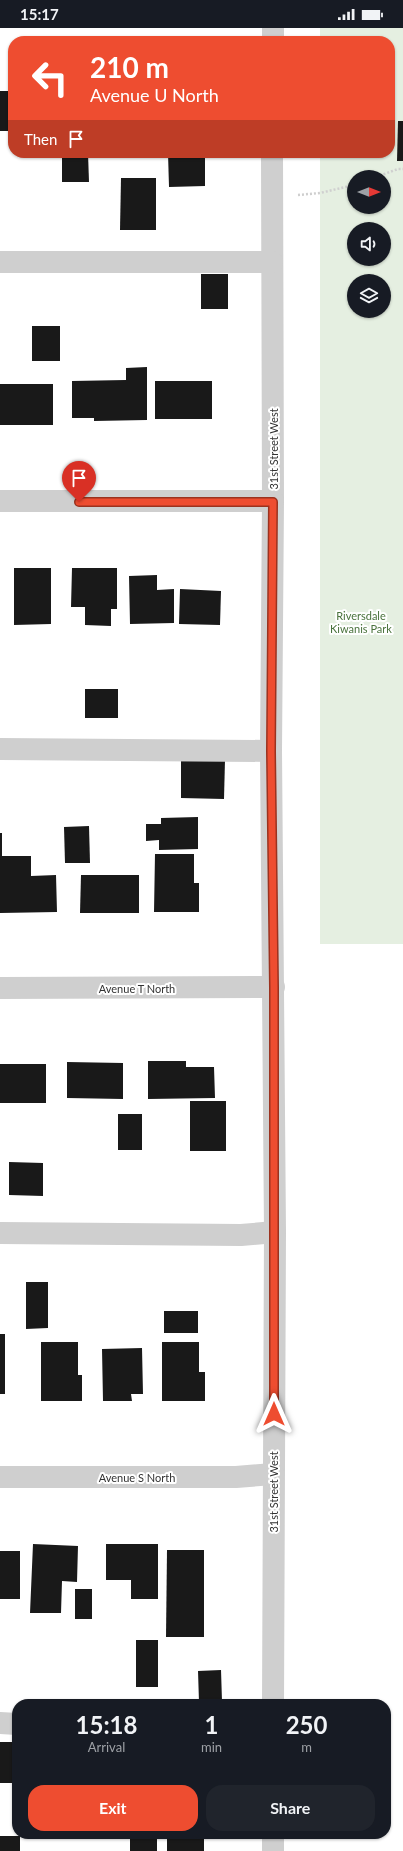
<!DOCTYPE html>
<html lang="en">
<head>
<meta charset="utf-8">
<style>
	:root { --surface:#171b24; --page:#20242c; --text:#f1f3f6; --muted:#9ea1a6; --accent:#ee4d30 }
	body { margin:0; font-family:Lato,sans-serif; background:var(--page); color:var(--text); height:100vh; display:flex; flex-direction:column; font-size:15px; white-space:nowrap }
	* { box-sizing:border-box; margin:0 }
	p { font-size:13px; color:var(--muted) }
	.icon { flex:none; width:22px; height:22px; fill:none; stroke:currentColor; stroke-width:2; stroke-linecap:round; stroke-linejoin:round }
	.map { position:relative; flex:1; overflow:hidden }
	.side { position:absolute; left:12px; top:1671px; width:379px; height:140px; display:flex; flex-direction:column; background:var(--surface); border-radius:16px; box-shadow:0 1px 3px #0004 }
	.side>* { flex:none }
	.banner { position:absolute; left:8px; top:8px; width:387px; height:122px; border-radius:16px; box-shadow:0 1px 3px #0004; background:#ee4d30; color:#fff; overflow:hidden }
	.needle { width:26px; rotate:90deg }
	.controls { position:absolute; left:347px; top:142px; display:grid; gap:8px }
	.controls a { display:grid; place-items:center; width:44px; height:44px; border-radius:50%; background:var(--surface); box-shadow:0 1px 3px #0004; font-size:20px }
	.pin { position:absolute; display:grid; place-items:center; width:34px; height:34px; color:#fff; margin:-41px -17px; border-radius:50% 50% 50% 0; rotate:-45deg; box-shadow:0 0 4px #0007 }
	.pin .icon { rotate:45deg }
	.me { position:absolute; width:44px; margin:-22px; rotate:0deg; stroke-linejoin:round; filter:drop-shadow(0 0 3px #0008) }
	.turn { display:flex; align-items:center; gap:14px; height:84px; padding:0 16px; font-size:18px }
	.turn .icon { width:52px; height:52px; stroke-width:2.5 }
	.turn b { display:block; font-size:28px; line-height:34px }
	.then { display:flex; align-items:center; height:38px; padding:0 16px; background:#0003; gap:8px; font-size:15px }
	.eta { display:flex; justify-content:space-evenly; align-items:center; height:68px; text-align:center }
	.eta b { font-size:24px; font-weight:700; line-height:28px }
	.action { display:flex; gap:8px; margin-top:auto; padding:8px 16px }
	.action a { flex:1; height:46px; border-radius:16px; background:var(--accent); color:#fff; font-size:16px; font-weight:700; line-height:46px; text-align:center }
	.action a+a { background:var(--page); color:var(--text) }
	.status { display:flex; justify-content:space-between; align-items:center; height:28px; padding:0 20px; background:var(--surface); direction:ltr }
	.status svg { height:11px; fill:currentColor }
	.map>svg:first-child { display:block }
</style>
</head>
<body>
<div class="status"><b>15:17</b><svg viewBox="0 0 49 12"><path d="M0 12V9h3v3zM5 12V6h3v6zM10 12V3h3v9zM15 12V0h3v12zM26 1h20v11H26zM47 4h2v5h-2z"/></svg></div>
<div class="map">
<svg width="403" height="1823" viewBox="0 0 403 1823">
	<rect width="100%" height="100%" fill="#fff"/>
	<path fill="#e5efe1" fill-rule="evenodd" d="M320,0h83v916h-83v-791h70v-112h-70zM354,149h30v30h-30zM354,201h30v30h-30zM354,253h30v30h-30z"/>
	<g fill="#191919">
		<rect x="0" y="63" width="13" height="40"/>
		<polygon points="398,93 403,93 403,133 397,133"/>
		<polygon points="62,125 88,125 89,154 62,154"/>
		<polygon points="168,125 205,125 205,158 169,159"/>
		<polygon points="121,150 156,150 156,202 120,202"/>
		<rect x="201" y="246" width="27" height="35"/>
		<rect x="32" y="298" width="28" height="35"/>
		<polygon points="147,339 147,392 94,393 94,390 72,390 72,353 126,352 126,340"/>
		<rect x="155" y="353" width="57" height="38"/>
		<rect x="0" y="356" width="53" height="41"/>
		<polygon points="14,540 51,540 51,596 14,597"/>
		<polygon points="72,540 117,540 117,581 111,581 111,598 85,597 85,579 71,579"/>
		<polygon points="157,547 157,562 174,561 174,595 130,596 129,548"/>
		<polygon points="180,561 221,563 220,597 179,596"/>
		<rect x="85" y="661" width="33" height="29"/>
		<polygon points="181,732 225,732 224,771 181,770"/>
		<polygon points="198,789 198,821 159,822 159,812 146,813 146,796 161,796 161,790"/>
		<polygon points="89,798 90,835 65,835 64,799"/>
		<polygon points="0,805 2,805 2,828 31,828 31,848 56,847 57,884 0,885"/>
		<polygon points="155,826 194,826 194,855 199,855 199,884 154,884"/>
		<polygon points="81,847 139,847 139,885 80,885"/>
		<polygon points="148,1033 186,1033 186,1039 214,1039 215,1070 148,1071"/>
		<polygon points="67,1034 123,1035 123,1071 67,1070"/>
		<rect x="0" y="1036" width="46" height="39"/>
		<rect x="190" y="1073" width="36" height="50"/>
		<rect x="118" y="1086" width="24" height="36"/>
		<polygon points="9,1134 43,1135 43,1168 9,1167"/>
		<polygon points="26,1254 48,1254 48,1300 26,1301"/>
		<rect x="164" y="1283" width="34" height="22"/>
		<rect x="0" y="1306" width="5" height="60"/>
		<polygon points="41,1314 78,1314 78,1347 82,1347 82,1373 41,1373"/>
		<polygon points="162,1314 199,1314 199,1344 205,1344 205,1373 162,1373"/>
		<polygon points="142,1320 143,1366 131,1366 132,1373 103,1373 102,1321"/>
		<polygon points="33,1516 78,1518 77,1554 62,1553 61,1585 30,1585"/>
		<polygon points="106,1516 158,1516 158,1571 131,1571 131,1552 106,1552"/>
		<polygon points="167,1522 204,1522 204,1609 166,1609"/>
		<rect x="0" y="1523" width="20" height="48"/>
		<rect x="75" y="1561" width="17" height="30"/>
		<rect x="136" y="1612" width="22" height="47"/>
		<polygon points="221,1642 222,1673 199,1674 198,1643"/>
		<rect x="0" y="1714" width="17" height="41"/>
		<rect x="130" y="1806" width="27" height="17"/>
		<rect x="167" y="1806" width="37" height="17"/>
		<rect x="0" y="1808" width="20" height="15"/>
	</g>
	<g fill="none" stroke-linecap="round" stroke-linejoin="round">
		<g stroke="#cfcfcf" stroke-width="2.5" stroke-dasharray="2 2" stroke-linecap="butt">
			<polyline points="376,149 398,141 403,141"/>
			<polyline points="298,167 320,165 354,157"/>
		</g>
		<g stroke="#cfcfcf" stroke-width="22">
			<polyline points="273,13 273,0"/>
			<polyline points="272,125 273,473 271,723 275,1204 273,1676"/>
			<polyline points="0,234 272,234"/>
			<polyline points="0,473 273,473"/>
			<polyline points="0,721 271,723"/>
			<polyline points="0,960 274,959"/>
			<polyline points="0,1205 241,1207 275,1204"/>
			<polyline points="0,1449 236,1449 273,1446"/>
			<polyline points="0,1695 17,1696"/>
			<polyline points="273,1806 273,1823"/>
		</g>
	</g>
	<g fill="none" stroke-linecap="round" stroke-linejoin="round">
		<g stroke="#9b321f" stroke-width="10">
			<polyline id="route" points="79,474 273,474 271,723 274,959 274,1386"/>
		</g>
		<use href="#route" stroke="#ee4d30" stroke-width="7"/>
	</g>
	<g text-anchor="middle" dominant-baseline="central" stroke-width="4" stroke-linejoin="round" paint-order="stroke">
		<g font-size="11" fill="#323232" stroke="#fff">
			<text transform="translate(273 421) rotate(-90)">31st Street West</text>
			<text x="137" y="960">Avenue T North</text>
			<text x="137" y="1449">Avenue S North</text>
			<text transform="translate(273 1464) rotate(-90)">31st Street West</text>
		</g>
		<g font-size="11" fill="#49723c" stroke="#fff">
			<text x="361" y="587">Riversdale<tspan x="361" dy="13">Kiwanis Park</tspan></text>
		</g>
	</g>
</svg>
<div class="controls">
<a><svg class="needle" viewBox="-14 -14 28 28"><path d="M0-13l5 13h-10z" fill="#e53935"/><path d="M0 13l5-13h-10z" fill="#9ea1a6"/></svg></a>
<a><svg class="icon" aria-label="sound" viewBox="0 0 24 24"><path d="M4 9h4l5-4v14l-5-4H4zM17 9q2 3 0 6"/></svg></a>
<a><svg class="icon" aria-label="layers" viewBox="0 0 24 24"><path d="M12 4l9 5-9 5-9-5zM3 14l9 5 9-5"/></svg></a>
</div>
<div class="pin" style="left:79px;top:474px;background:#d93025"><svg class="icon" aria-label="arrive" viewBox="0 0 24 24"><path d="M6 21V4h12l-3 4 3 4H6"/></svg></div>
<svg class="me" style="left:274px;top:1386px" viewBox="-20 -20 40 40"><path d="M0-17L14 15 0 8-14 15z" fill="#ee4d30" stroke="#fff" stroke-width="4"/></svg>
<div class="banner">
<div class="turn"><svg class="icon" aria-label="left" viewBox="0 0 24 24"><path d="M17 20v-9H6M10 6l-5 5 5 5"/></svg><div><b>210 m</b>Avenue U North</div></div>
<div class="then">Then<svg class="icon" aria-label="arrive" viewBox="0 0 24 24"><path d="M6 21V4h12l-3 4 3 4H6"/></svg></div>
</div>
<section class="side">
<div class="eta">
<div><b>15:18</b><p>Arrival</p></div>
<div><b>1</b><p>min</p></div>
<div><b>250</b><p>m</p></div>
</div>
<div class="action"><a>Exit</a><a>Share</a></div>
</section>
</div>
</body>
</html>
